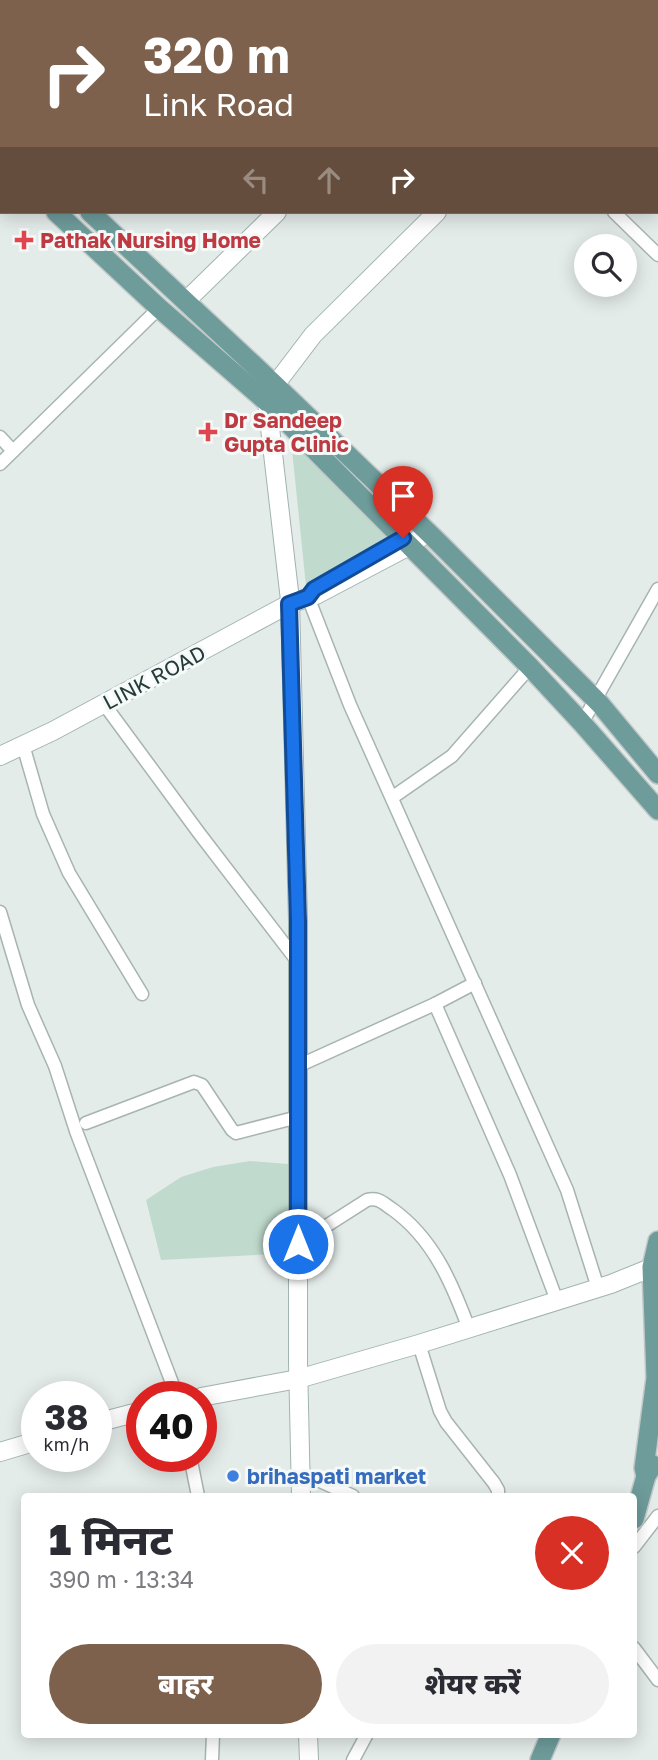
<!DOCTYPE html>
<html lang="hi">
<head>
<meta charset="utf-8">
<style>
	:root { --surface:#fff; --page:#f2f2f3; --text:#2b2b33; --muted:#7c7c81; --accent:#7d614d }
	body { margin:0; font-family:"Golos Text","Noto Sans Devanagari",sans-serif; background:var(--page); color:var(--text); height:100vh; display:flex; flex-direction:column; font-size:26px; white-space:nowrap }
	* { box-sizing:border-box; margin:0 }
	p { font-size:23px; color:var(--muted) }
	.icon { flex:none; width:38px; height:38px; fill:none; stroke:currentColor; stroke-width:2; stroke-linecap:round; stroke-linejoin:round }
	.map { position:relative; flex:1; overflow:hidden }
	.drawer { position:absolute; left:21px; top:1493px; width:616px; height:245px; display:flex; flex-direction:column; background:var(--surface); border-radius:7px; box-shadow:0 4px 18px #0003 }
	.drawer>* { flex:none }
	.guide { position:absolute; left:0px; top:0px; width:658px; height:214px; box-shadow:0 4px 18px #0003; background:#7d614d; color:#fff; overflow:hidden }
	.fabs { position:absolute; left:574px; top:234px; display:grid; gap:14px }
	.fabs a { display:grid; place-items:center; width:63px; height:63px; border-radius:50%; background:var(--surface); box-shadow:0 4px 18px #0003; font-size:35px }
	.speed { position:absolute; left:21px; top:1381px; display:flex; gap:14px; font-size:35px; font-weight:700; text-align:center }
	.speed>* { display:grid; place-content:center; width:91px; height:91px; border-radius:50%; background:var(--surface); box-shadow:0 4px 18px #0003; line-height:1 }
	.speed small { font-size:18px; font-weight:400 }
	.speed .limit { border:10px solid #d22; background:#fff; color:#111 }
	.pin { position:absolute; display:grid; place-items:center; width:60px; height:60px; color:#fff; margin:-72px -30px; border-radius:50% 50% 50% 0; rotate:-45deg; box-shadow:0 0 7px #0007 }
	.pin .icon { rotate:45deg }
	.me { position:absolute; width:77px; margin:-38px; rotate:0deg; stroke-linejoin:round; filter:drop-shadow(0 0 5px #0008) }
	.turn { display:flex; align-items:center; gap:24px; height:147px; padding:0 28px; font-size:32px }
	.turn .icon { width:91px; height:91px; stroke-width:2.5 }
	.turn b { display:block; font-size:49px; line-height:60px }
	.lanes { display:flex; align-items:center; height:66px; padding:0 28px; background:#0003; justify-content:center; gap:35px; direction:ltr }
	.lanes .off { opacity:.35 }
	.round { display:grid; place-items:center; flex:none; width:74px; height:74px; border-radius:37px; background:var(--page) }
	.overview { display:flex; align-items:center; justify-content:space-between; height:119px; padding:0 28px }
	h1 { font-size:42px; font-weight:800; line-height:52px }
	.cta { display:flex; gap:14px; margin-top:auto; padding:14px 28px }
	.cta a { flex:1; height:80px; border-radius:42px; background:var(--accent); color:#fff; font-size:28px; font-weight:800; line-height:80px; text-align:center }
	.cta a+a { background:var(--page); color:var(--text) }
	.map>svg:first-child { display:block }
</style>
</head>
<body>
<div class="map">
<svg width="658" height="1760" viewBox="0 0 658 1760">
	<rect width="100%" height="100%" fill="#e4ecea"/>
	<g fill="#c0dbcd">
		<polygon points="291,440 400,549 306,586"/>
		<polygon points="250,1161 288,1164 291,1253 161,1260 146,1200 181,1177 213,1167"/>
	</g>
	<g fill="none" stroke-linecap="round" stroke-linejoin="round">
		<g stroke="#a7b4b2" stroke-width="15">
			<g id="street">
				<polyline points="614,212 658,255"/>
				<polyline points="0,437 13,451"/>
				<polyline points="0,464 159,308"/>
				<polyline points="308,597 350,705 567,1190 598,1288"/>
				<polyline points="104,704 199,833 298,962"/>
				<polyline points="582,723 658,589"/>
				<polyline points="23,745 43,814 69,873 142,994"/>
				<polyline points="393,797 452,756 530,667"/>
				<polyline points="0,912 28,1005 55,1066 76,1131 177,1396"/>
				<polyline points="435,1004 510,1175 557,1301"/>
				<polyline points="298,1066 435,1004 475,983"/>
				<polyline points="86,1123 194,1082 202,1085 232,1130 236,1133 298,1117"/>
				<path d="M298,1244l69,-44c11,-3 16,3 25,9 41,29 60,74 77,120"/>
				<polyline points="419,1344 440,1411 446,1422 494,1483 498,1490 498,1496"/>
				<polyline points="190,1456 198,1496"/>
				<polyline points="300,1472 353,1496"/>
				<polyline points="634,1547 658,1516"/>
				<polyline points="634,1648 658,1680"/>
				<polyline points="212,1760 213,1734"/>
				<polyline points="353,1760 367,1734"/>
			</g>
		</g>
		<g stroke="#a1b4b1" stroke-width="20">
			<g id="secondary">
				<polyline points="499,2 502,0"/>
				<polyline points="656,35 658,34"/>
				<polyline points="186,301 277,212"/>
				<polyline points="0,756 53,731 289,604 316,595 411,545 427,532"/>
				<polyline points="201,1397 298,1379 419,1344 611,1284 658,1265"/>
				<polyline points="96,1423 142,1411"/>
				<polyline points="0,1452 37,1441"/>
				<polyline points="301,1496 298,1362 298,921 290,600 267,402 275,385 313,335 437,212"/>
				<polyline points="308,1734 309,1760"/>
			</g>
		</g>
		<g stroke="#c2c8c8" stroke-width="22">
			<g id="primary">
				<polyline points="0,128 2,129"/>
				<polyline points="0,159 2,161"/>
				<polyline points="56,212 159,308 267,402 530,667 582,723 658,810"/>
				<polyline points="90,212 275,385 436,540 600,704 658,774"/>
				<polyline points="646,1476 644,1468 656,1378 652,1267 658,1241"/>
				<polyline points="634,1519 646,1476 653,1465"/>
				<polyline points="540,1760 551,1734"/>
			</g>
		</g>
		<use href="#street" stroke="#fff" stroke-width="12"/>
		<use href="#secondary" stroke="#fff" stroke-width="18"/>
		<use href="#primary" stroke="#6e9c9b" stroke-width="19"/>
	</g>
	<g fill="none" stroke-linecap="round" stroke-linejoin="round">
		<g stroke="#114b97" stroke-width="18">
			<polyline id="route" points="298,1244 298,921 289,604 308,597 314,589 403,538"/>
		</g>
		<use href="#route" stroke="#1a73e8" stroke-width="12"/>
	</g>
	<g fill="#e0444e" stroke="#f5f9f8" stroke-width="2.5">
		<path d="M20.5 229.5h7v7h7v7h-7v7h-7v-7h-7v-7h7z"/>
		<path d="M204.5 421.5h7v7h7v7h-7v7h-7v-7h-7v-7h7z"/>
	</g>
	<circle fill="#3f7fe0" stroke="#f5f9f8" stroke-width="2.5" cx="233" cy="1476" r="7"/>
	<g text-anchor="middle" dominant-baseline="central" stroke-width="6" stroke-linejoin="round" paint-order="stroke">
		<g font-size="21" font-weight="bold" fill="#be3a42" stroke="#f5f9f8" text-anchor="start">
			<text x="40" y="240">Pathak Nursing Home</text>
			<text x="224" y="420">Dr Sandeep<tspan x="224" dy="24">Gupta Clinic</tspan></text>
		</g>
		<g font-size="21" fill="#263c3b" stroke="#f5f9f8">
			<text transform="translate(154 677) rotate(-28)">LINK ROAD</text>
		</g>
		<g font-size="21" font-weight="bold" fill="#366cbe" stroke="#f5f9f8" text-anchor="start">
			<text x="247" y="1476">brihaspati market</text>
		</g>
	</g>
</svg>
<div class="fabs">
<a><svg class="icon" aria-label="search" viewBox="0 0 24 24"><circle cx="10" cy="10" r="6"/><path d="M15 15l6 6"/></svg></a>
</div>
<div class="speed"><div>38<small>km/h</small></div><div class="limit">40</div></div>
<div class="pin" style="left:403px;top:538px;background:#d93025"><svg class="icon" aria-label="arrive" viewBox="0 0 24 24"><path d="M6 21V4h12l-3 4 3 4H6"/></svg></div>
<svg class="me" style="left:298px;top:1244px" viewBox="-20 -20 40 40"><circle r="17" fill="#1a73e8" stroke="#fff" stroke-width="3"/><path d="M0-11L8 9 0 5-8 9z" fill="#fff"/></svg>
<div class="guide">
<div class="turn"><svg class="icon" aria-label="right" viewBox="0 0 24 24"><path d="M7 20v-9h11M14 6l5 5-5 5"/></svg><div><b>320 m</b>Link Road</div></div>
<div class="lanes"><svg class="icon off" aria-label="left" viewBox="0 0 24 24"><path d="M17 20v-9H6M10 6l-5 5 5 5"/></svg><svg class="icon off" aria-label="ahead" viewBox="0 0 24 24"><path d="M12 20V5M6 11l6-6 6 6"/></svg><svg class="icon" aria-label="right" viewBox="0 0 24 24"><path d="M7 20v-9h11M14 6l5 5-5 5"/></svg></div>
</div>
<section class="drawer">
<div class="overview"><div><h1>1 मिनट</h1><p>390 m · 13:34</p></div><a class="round" style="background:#d93025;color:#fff"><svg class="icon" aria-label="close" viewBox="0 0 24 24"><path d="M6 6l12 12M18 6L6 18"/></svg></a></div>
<div class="cta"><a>बाहर</a><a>शेयर करें</a></div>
</section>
</div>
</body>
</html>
